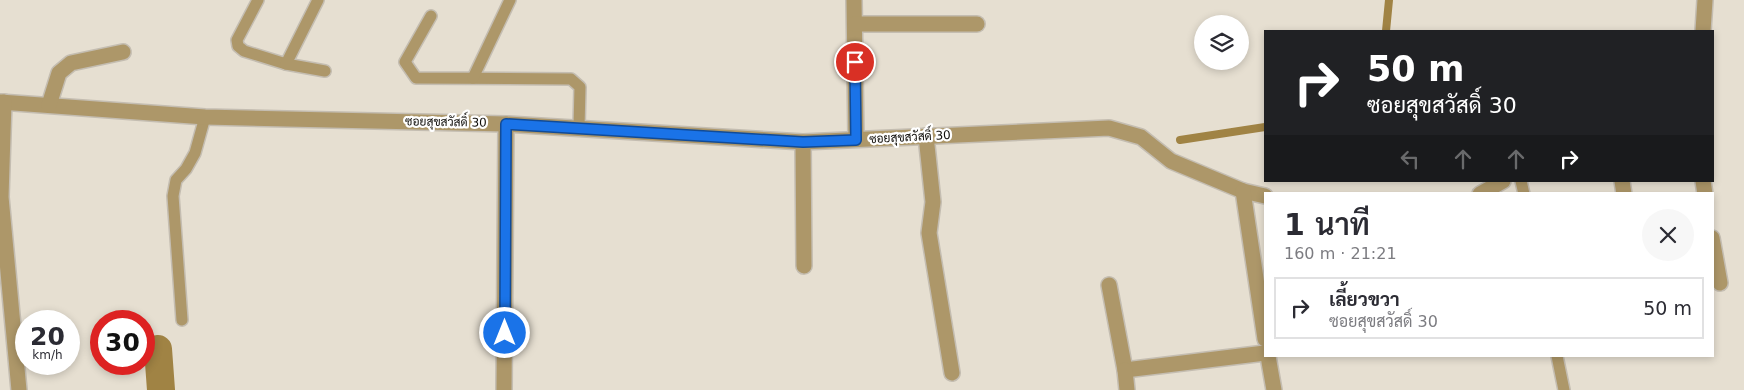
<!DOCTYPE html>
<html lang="th">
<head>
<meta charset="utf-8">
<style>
	:root { --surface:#fff; --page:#f7f7f7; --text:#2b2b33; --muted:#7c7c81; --line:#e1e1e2 }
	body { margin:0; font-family:"DejaVu Sans",Sarabun,sans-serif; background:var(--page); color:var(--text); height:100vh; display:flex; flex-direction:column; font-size:19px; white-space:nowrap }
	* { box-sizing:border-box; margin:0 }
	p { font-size:16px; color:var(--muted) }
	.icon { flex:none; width:28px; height:28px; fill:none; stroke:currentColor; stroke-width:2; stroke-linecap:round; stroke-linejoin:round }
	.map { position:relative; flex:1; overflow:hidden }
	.sheet { position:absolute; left:1264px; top:192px; width:450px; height:165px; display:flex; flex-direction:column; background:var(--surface); border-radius:0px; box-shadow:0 2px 8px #0003 }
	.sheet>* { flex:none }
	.banner { position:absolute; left:1264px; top:30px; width:450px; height:152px; border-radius:0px; box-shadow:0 2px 8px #0003; background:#202124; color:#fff; overflow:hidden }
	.controls { position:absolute; left:1194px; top:15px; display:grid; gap:10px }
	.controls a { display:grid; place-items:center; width:55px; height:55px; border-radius:50%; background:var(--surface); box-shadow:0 2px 8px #0003; font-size:25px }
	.speed { position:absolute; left:15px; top:310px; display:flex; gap:10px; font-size:25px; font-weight:700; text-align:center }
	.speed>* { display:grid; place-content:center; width:65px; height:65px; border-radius:50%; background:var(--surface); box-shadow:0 2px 8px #0003; line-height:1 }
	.speed small { font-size:12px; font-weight:400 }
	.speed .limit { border:8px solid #d22; background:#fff; color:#111 }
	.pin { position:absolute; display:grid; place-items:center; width:42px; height:42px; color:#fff; margin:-21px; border:2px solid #fff; border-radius:50%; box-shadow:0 1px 5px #0007 }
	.me { position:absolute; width:55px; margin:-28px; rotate:0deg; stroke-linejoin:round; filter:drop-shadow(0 0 4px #0008) }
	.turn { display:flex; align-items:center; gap:18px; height:105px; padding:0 20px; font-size:22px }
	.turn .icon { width:65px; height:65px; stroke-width:2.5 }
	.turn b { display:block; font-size:35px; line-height:42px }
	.lanes { display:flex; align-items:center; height:48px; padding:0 20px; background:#0003; justify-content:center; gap:25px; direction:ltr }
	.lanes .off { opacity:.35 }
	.round { display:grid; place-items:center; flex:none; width:52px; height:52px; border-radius:26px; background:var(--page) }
	.head { display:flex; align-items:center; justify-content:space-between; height:85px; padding:0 20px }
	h1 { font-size:30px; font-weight:600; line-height:38px }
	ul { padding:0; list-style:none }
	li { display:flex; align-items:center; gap:15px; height:62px; margin:0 10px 8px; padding:0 10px; border:2px solid var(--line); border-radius:0px }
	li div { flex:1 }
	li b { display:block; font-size:19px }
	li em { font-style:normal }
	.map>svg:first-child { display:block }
</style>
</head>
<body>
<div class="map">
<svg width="1744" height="390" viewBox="0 0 1744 390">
	<rect width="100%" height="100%" fill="#e6dfd1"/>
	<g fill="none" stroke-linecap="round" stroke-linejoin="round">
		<g stroke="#a08344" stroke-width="8">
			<polyline points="1386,31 1389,0"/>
			<polyline points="1180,140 1265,127"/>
		</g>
		<polyline stroke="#a08344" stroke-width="28" points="158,349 161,390"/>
		<g stroke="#c4bdb1" stroke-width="14">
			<g id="lane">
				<polyline points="258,0 237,40 238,46 244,51 286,64"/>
				<polyline points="318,0 286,64 325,71"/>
				<polyline points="431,16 405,62 416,78 571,79 580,87 579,127"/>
				<polyline points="473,78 510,0"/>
				<polyline points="1521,181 1524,194"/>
				<polyline points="182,320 173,196 176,180 186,169 195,153 205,117"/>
				<polyline points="1557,356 1564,390"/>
			</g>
		</g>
		<g stroke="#c4bdb1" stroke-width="18">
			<g id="street">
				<polyline points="854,0 856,139"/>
				<polyline points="855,24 977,24"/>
				<polyline points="1703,31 1705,0"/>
				<polyline points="0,102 205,117 506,124 803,142 1109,128 1141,137 1171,161 1243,191 1265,196"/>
				<polyline points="4,102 1,197 19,390"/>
				<polyline points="49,105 59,73 71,63 123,52"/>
				<polyline points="926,136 933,202 929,233 952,373"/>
				<polyline points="803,142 804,266"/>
				<polyline points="1622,181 1624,194"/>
				<polyline points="1703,181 1705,194"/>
				<polyline points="1243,191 1265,339"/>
				<polyline points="1480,194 1503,181"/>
				<polyline points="1712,238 1720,283"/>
				<polyline points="1109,285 1125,370 1265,353"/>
				<polyline points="1268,356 1274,390"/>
				<polyline points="1125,370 1127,390"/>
				<polyline points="504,390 506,124"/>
			</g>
		</g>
		<use href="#lane" stroke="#ad9769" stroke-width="11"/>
		<use href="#street" stroke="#ad9769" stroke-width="15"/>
	</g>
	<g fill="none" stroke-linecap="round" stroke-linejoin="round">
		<g stroke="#114b97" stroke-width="12">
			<polyline id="route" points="505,333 506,124 803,142 856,140 855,62"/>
		</g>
		<use href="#route" stroke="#1a73e8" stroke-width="9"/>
	</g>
	<g text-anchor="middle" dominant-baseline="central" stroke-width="4.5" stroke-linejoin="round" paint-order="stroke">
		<g font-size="12" fill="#0f0d09" stroke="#fff">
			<text transform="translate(446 122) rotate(1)">ซอยสุขสวัสดิ์ 30</text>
			<text transform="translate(910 137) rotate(-3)">ซอยสุขสวัสดิ์ 30</text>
		</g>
	</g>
</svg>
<div class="controls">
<a><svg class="icon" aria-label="layers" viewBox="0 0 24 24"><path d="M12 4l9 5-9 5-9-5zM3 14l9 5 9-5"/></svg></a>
</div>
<div class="speed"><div>20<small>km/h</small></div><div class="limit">30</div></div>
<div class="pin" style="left:855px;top:62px;background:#d93025"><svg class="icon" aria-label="arrive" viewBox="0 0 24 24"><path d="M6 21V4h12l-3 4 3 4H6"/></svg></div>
<svg class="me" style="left:505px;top:333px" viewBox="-20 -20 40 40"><circle r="17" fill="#1a73e8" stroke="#fff" stroke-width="3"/><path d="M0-11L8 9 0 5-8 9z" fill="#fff"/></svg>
<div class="banner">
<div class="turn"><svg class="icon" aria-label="right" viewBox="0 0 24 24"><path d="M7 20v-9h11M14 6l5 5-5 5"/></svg><div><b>50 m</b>ซอยสุขสวัสดิ์ 30</div></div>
<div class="lanes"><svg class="icon off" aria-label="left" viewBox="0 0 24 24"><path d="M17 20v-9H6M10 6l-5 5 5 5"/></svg><svg class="icon off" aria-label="ahead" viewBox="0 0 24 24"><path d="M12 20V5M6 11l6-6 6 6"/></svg><svg class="icon off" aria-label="ahead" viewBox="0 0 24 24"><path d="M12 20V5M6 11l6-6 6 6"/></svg><svg class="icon" aria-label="right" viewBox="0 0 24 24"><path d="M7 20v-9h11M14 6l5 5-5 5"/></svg></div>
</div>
<section class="sheet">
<div class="head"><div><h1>1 นาที</h1><p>160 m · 21:21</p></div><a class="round"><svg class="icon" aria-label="close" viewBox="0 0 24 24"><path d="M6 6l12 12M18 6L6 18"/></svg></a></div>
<ul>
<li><svg class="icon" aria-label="right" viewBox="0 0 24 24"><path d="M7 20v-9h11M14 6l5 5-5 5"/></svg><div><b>เลี้ยวขวา</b><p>ซอยสุขสวัสดิ์ 30</p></div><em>50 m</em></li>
</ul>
</section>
</div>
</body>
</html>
